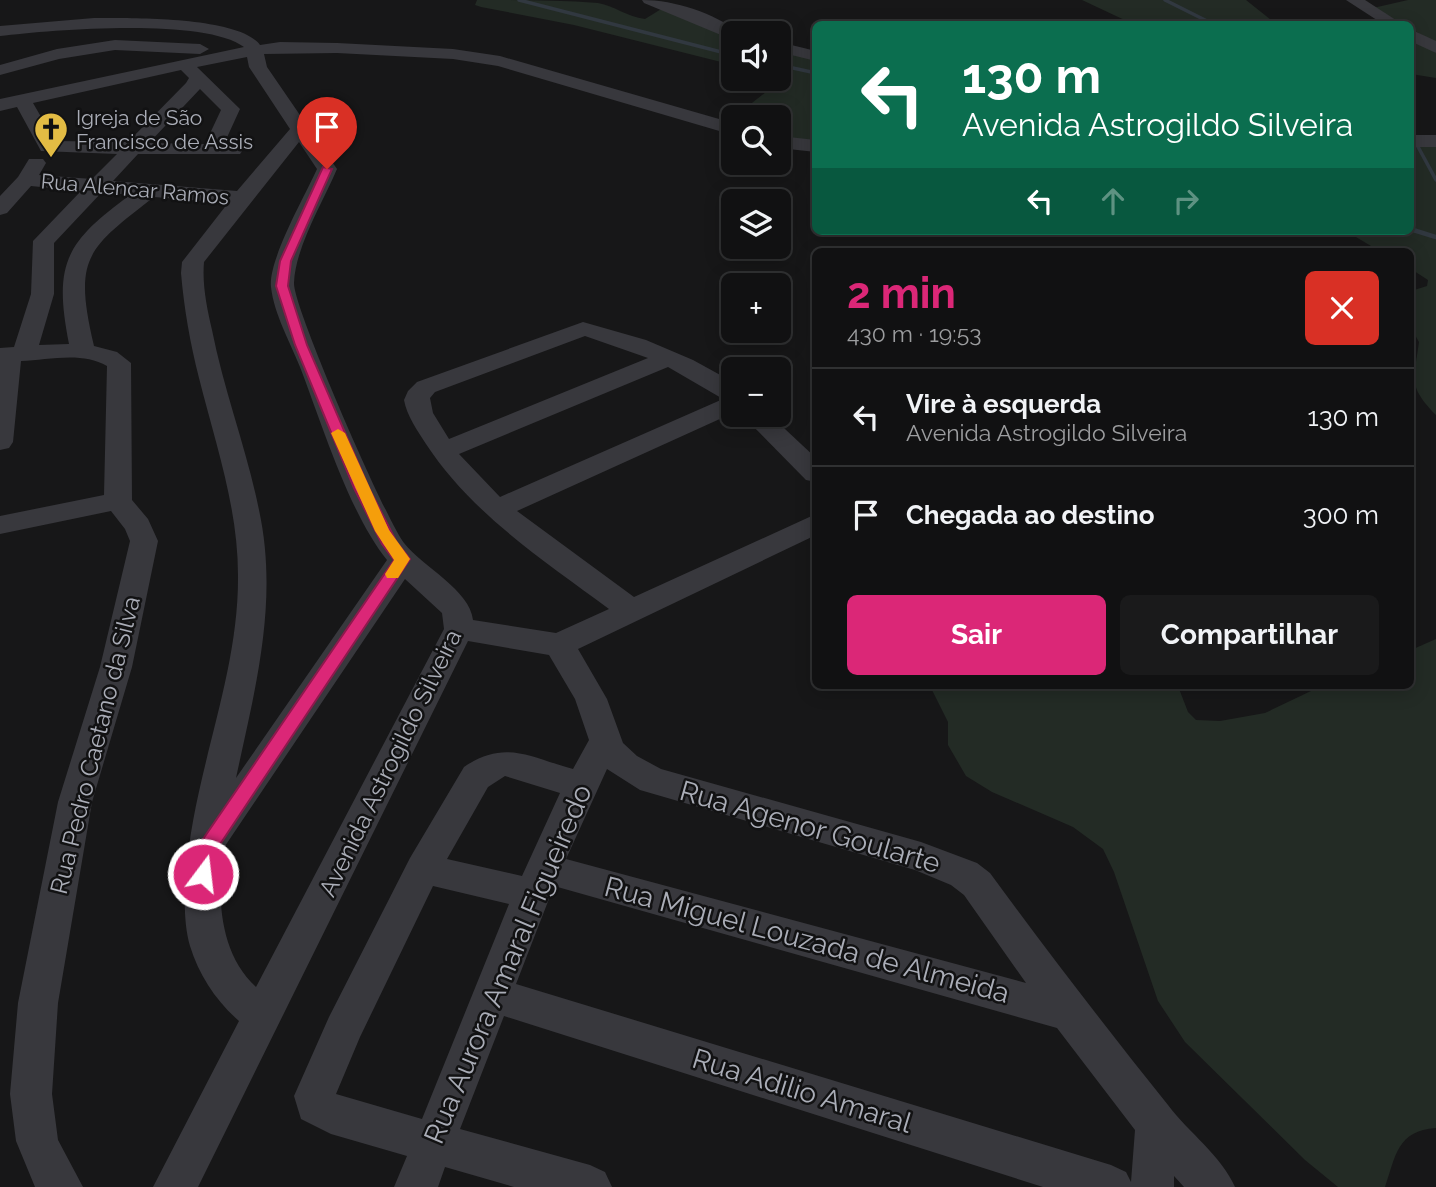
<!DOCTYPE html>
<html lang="pt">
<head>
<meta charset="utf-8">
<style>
	:root { --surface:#111112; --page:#1a1a1b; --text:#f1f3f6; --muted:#9c9d9f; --line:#303132; --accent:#db2777 }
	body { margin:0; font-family:Raleway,sans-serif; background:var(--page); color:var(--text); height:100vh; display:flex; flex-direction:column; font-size:26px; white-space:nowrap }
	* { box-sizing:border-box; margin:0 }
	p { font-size:23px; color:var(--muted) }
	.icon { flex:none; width:38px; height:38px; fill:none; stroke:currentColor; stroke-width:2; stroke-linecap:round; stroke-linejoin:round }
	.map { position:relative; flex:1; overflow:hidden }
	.sheet { position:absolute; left:812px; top:248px; width:602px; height:441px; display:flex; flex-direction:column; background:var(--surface); border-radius:10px; box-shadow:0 4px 18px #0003,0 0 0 2px var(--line) }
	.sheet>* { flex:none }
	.guide { position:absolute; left:812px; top:21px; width:602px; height:214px; border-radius:10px; box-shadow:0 4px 18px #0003,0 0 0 2px var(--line); background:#0b6e4f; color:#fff; overflow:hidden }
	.fabs { position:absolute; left:721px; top:21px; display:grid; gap:14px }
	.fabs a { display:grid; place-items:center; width:70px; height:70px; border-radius:10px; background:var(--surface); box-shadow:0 4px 18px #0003,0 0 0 2px var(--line); font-size:35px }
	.pin { position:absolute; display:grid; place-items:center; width:60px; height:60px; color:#fff; margin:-72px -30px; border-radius:50% 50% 50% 0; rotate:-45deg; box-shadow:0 0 7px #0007 }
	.pin .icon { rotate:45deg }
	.me { position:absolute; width:77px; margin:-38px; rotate:15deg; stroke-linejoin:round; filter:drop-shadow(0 0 5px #0008) }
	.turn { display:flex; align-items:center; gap:24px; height:147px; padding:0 35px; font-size:32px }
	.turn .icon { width:91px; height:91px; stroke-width:2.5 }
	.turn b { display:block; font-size:49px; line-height:60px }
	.lanes { display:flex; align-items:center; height:66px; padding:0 35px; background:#0003; justify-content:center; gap:35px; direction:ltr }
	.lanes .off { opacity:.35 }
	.round { display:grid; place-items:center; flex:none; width:74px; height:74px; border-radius:10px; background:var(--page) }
	.overview { display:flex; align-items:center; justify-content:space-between; height:119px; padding:0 35px }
	h1 { font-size:42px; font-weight:700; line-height:52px; color:var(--accent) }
	.cta { display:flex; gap:14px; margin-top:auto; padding:14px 35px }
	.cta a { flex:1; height:80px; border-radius:10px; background:var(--accent); color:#fff; font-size:28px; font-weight:700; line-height:80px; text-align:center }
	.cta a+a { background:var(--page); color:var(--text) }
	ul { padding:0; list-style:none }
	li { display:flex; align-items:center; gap:21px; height:98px; padding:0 35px; border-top:2px solid var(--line) }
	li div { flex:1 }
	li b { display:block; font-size:26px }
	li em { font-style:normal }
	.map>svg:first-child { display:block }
</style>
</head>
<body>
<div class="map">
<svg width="1436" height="1187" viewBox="0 0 1436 1187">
	<rect width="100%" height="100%" fill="#171718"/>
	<g fill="#232b25">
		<path d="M477,0c40,0 82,0 121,3 17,3 29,14 47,16l26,-16 62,30v32l-159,-40 -93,-18 -6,-2z"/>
		<polygon points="1082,0 1246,0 1276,24 1133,24"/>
		<polygon points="1408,0 1436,0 1436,43 1411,29 1410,24 1403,24 1373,8"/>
		<polygon points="1411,38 1436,53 1436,78 1411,74"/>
		<polygon points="779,48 815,58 815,145 779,140 779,117 734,117 766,92 773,79 779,79"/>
		<path d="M1411,144h25v271c-29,-30 -22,-35 -17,-73l-8,-14v-37l16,-5 1,-6 -17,-11 -1,-17h-29l-35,-21h64z"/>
		<path d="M1436,639v489c-39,3 -40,27 -51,59h-47l-33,-27 -120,-118 -27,-41 -44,-129 -11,-23 -30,-22 -81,-35 -26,-16 -18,-31v-23l-18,-36h248l10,26 8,8 24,1 45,-8 46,-22 23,-5h76l1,-36z"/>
	</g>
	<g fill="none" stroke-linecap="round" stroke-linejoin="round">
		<g stroke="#313840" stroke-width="3.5">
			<polyline points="519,0 733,55"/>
			<polyline points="1165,0 1213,24"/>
			<polyline points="779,65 816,73"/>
			<polyline points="1410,132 1436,180"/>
		</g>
		<polyline stroke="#313840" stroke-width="4.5" points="1410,229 1436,237"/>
		<g fill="#38383d" fill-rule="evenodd">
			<path d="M642,0c33,0 72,13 98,33h-7v7l-89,-37z"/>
			<polygon points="1346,0 1365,0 1402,24 1383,24"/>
			<path d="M94,18c35,0 145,-2 166,27l20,-3 57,1 116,6 47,7 233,67v12l-235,-69 -45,-7 -116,-6 -73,1 3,13 70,102c-14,33 -42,79 -43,114 -1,24 92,237 110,260 19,24 66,47 69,77l83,13 53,-24c-67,-50 -137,-95 -183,-165 -9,-14 -19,-28 -22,-44l4,-9 9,-9 166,-60 63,18 47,20 40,22v31l-216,98 117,86 182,-83v21l-238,114 29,50 16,44 14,13 24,13 260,73 56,21 13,10c58,79 117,156 178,232 21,28 53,50 67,82h-51l-10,-11v11h-131l-539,-171 -44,113 130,36 15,7 7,15h-98l-69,-20 -7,20h-44l13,-31 -76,-22 -30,-15 -7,-23 35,-79 81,-159 54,-91c41,-28 65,-10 109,2l16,-29 -14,-41 -26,-44 -81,-14 -270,546h-45l86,-166c-23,-20 -40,-46 -49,-75 -6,-21 -6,-46 -4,-68 6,-103 53,-199 52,-303 0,-68 -23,-133 -39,-197 -9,-35 -15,-70 -18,-105l1,-11 46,-59 -74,-6c-67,52 -81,60 -60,149l23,6 14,11 1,137 16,19 10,22 -26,126 -40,135 -34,201 -6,91 6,46 25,47h-48l-19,-46 -6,-47 8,-91 40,-201 42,-135 30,-126 -5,-12 -14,-18 -111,23v-18l104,-21 3,-129c-25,-15 -59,-6 -86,-5l-8,81 -4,6 -9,2v-102l14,-1 17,-53 2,-53 48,-50 -50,-5 -24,27 -7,2v-19l18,-19 11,-18h14l3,4 -7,12 53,4 25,-25 -76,-3 -24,-44 -17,4v-12l244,-52c-40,-30 -193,-17 -244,-11v-10zM247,57l2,10 41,62 -53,62 -124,-10 25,-27h102l3,-4 -3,-4 -16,-2 16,-35 -43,-42zM181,70l8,8 -3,5 -58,59 -73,-1 -22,-38zM200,89l21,21 -16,34 -56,-1zM299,142l18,27c-12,27 -49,91 -46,118 3,27 19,55 29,80 22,57 49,146 87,193l-151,218c19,-89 43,-176 23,-268 -12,-60 -35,-119 -47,-180 -5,-22 -10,-45 -8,-68zM102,192l28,3c-64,47 -77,68 -61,149l-30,1 15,-51v-51zM585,336l63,22 -199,81 -16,-26 -3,-15 5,-6zM668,367l55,32 -223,98 -41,-43zM405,579l37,34 2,16 -188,358c-37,-34 -39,-90 -33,-138zM607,769l33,21 275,80 36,15 13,10 62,88 -460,-124zM505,776l55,17 -38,83 -75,-17 41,-72zM433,886l76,18 -87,215 -86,-25 24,-57zM554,886l503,142 78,102 -4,52 -5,-10 -15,-7 -595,-181z"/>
			<polygon points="1410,29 1436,41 1436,53 1410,41"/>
			<polygon points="115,40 200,44 209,49 200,54 115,50 59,59 0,75 0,65 57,49"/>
			<polygon points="779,42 816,51 816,61 779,52"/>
			<rect x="1410" y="135" width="26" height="12"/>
			<polygon points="779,136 816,140 816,152 779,148"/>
			<polygon points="742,415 770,415 816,458 816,482 806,480"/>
		</g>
	</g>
	<polygon fill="#db2777" stroke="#8e194d" stroke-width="2" points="323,167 332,169 291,261 288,286 307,345 369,488 396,541 410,559 215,852 210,880 203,882 196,880 194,874 199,845 394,560 382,544 354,488 295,345 276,286 280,261"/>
	<polygon fill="#f59e0b" points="338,429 345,433 389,530 410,559 398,578 387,578 385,574 394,560 375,531 331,433"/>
	<defs>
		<g id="church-pin" transform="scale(1.75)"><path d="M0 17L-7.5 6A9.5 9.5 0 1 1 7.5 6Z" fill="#e3bc44" stroke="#121213"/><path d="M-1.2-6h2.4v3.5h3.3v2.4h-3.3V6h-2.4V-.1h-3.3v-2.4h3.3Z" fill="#111"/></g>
	</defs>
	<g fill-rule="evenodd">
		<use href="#church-pin" x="51" y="129"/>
	</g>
	<g text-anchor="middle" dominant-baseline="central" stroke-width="5" stroke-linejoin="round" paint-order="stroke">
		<g font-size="21" fill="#aaadb7" stroke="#121213" text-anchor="start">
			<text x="76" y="117">Igreja de São<tspan x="76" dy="24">Francisco de Assis</tspan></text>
		</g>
		<g font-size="21" fill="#aaadb7" stroke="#121213">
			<text transform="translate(135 189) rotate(5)">Rua Alencar Ramos</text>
		</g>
		<g font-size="24" fill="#aaadb7" stroke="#121213">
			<text transform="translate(95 745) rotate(-76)">Rua Pedro Caetano da Silva</text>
			<text transform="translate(390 763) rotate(-64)">Avenida Astrogildo Silveira</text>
		</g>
		<g font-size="28" fill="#aaadb7" stroke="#121213">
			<text transform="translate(810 827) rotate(16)">Rua Agenor Goularte</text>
			<text transform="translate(807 940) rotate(15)">Rua Miguel Louzada de Almeida</text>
			<text transform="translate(508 964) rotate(-67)">Rua Aurora Amaral Figueiredo</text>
			<text transform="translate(802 1091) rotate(17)">Rua Adilio Amaral</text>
		</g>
	</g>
</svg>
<div class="fabs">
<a><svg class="icon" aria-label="sound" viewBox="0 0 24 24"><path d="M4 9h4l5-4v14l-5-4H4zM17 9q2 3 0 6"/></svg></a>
<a><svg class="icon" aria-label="search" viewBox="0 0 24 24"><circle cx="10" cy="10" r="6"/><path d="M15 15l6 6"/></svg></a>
<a><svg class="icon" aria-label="layers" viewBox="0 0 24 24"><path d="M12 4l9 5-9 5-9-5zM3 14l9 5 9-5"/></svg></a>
<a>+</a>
<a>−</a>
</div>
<div class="pin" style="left:327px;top:169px;background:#d93025"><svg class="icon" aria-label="arrive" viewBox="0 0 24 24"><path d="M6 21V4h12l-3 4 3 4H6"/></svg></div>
<svg class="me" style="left:203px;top:874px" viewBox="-20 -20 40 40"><circle r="17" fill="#db2777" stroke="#fff" stroke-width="3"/><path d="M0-11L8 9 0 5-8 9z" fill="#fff"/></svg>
<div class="guide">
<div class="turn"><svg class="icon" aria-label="left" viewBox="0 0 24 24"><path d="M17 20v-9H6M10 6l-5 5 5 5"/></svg><div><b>130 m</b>Avenida Astrogildo Silveira</div></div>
<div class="lanes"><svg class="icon" aria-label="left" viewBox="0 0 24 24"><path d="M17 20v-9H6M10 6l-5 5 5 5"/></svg><svg class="icon off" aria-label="ahead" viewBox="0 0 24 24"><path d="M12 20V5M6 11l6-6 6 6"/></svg><svg class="icon off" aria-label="right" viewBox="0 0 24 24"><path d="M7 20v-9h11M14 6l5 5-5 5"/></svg></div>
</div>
<section class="sheet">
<div class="overview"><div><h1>2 min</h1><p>430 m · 19:53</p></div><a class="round" style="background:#d93025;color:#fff"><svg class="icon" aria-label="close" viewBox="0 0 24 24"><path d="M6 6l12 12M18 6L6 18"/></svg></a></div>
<ul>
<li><svg class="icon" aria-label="left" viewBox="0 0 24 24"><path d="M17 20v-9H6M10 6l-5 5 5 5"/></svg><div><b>Vire à esquerda</b><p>Avenida Astrogildo Silveira</p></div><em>130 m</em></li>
<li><svg class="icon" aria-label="arrive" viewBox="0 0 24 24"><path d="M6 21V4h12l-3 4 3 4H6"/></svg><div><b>Chegada ao destino</b></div><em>300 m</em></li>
</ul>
<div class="cta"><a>Sair</a><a>Compartilhar</a></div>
</section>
</div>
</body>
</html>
